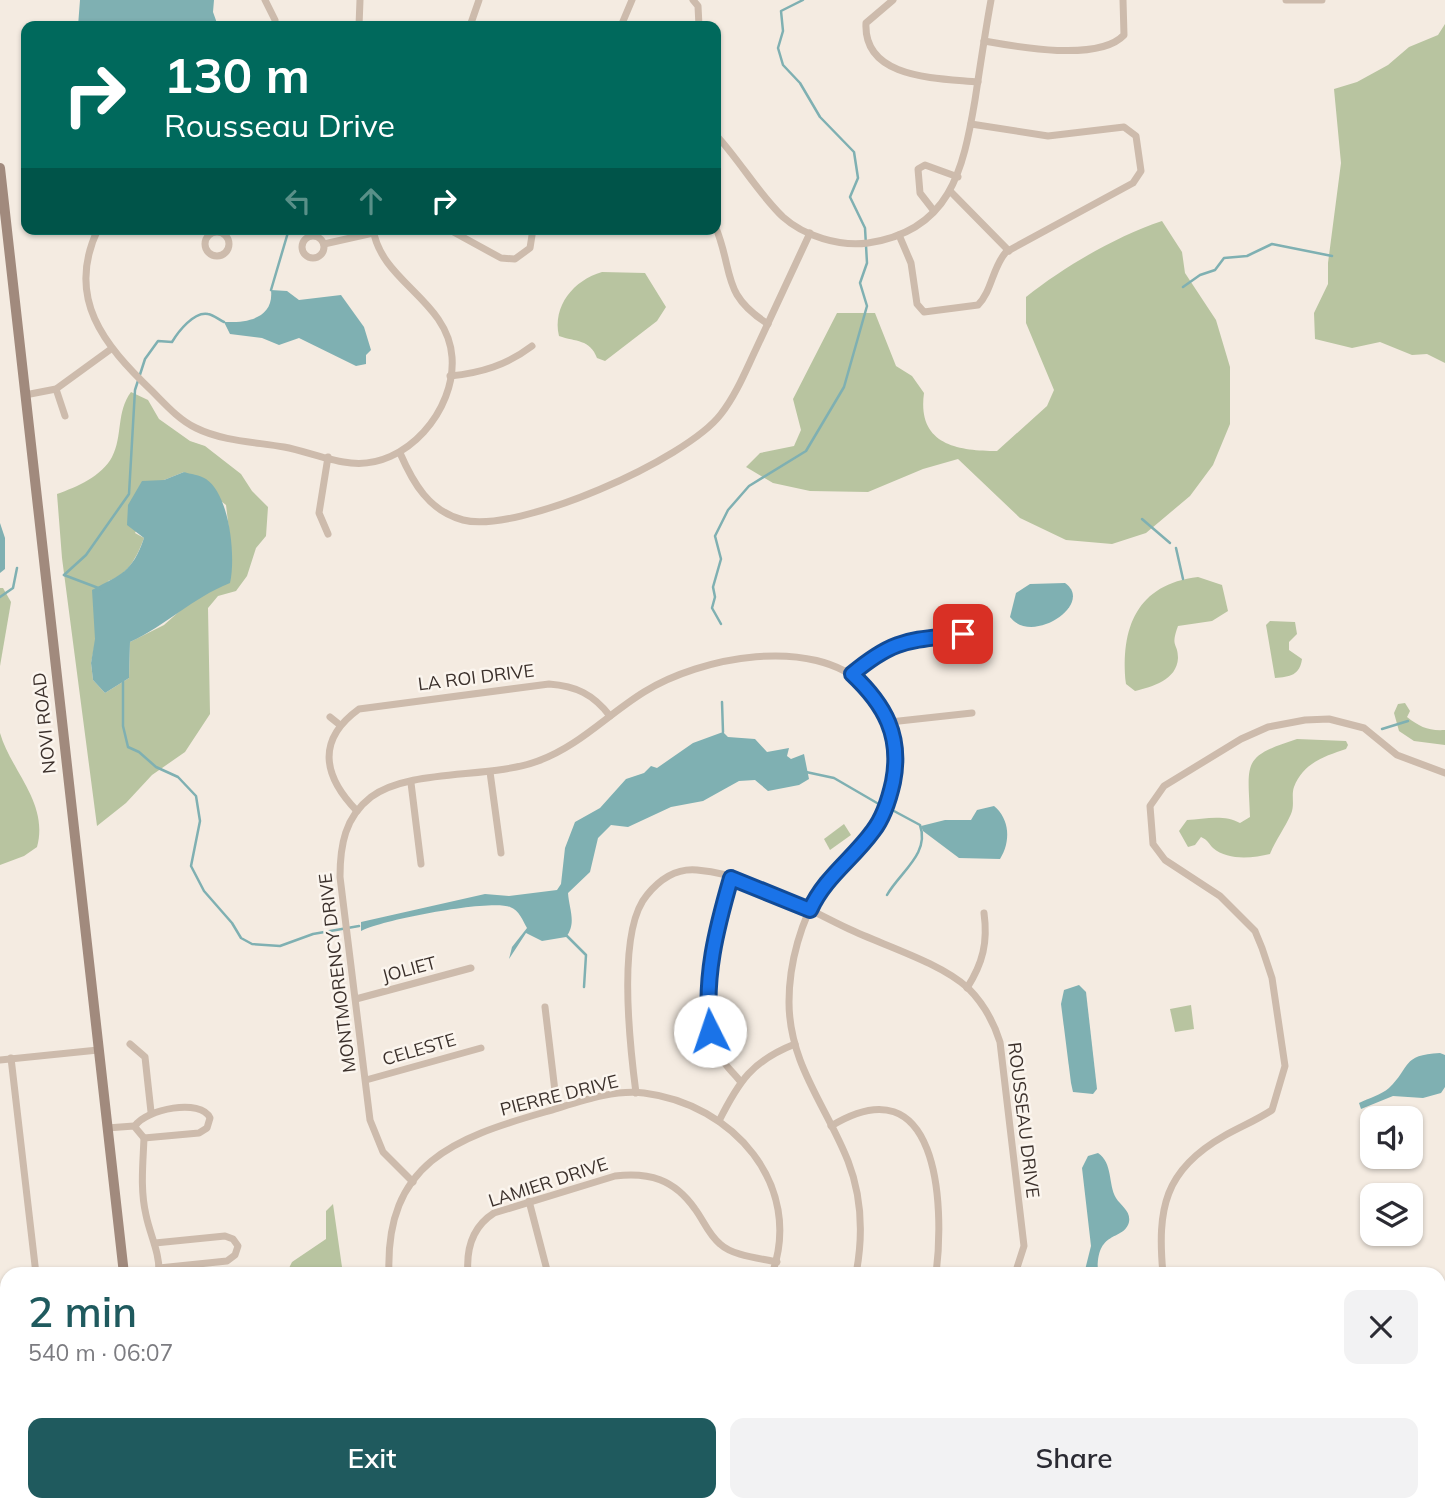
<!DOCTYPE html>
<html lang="en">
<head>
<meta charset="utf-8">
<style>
	:root { --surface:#fff; --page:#f2f2f3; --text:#2b2b33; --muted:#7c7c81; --accent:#1f5a5e }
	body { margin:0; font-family:Mulish,sans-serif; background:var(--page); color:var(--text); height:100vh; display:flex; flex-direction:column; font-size:26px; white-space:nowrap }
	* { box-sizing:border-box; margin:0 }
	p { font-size:23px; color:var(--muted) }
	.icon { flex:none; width:38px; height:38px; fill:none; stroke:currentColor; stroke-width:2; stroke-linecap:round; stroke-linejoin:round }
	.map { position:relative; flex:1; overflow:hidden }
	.sheet { position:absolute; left:0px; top:1267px; width:1446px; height:245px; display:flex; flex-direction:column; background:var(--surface); border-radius:21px 21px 0 0; box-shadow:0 2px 5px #0004 }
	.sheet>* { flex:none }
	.top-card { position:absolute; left:21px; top:21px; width:700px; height:214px; border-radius:14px; box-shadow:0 2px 5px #0004; background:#00695c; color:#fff; overflow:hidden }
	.buttons { position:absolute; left:1360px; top:1106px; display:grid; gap:14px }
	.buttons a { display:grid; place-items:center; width:63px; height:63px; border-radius:14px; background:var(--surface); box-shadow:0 2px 5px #0004; font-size:35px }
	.pin { position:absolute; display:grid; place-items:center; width:60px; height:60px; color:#fff; margin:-30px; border-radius:14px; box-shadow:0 4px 10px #0006 }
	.me { position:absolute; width:77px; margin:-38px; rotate:356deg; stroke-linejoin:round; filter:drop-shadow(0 0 5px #0008) }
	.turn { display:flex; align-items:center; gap:24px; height:147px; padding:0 28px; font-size:32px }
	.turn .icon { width:91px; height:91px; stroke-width:2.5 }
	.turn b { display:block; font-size:49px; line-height:60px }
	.lanes { display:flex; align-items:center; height:66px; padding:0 28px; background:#0003; justify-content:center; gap:35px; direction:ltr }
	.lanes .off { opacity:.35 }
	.round { display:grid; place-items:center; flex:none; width:74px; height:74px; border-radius:14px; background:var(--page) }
	.headline { display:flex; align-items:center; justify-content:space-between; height:119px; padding:0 28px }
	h1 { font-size:42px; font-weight:600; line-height:52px; color:var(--accent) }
	.button { display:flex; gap:14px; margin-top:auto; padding:14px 28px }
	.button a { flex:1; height:80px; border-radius:14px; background:var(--accent); color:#fff; font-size:28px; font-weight:600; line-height:80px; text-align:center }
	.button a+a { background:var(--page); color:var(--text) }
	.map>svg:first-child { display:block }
</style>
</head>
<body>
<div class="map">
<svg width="1445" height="1512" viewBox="0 0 1445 1512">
	<rect width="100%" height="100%" fill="#f4ebe1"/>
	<g fill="#b8c4a0" fill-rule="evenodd">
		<polygon points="1445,24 1445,363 1427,354 1412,355 1380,342 1352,348 1315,339 1314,313 1328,284 1328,263 1341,163 1334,89 1357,82 1388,65 1409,47 1438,35"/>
		<path d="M1162,221l20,31 3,21 31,47 14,47v57l-17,41 -23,31 -44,37 -34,11 -46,-4 -46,-22 -62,-59 -35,10 -55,23 -58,-1 -37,-8 -27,-16 14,-14 34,-7 7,-16 -8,-31 44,-86h38l21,53 16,10 12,17c-7,51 32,58 73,58l50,-45 7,-16 -28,-67v-26c39,-31 89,-60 136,-76z"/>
		<path d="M602,272l43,1 21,34 -9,14 -52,40 -8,-3c-7,-19 -21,-16 -38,-22 -7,-30 15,-56 43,-64z"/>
		<path d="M131,392l17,8 11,19 31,22 15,5 36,28 11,17 16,16 -2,29 -10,12 -9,28 -11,15 -18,5 -10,12 2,106 -25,38 -33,23 -26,28 -29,23 -35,-268 -5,-64c20,-7 45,-18 55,-37 11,-21 4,-45 19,-65zM184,472l42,33 5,42 -22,45 -18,9 -27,24 -34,17 -1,36 -24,15 -12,-13 -2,-17 17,-82c20,-6 29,-24 36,-43l-9,-5 29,-53z"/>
		<path d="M1198,577l24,8 6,26 -16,10 -34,5c-8,22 0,16 0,32 -1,22 -26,29 -43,33l-9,-7c-6,-56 11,-100 72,-107z"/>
		<polygon points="0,588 3,588 11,602 0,666"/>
		<path d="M1270,621l25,1 2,12 -8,8v8l13,9c-2,16 -12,18 -27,19l-9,-53z"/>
		<path d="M1405,703l5,8 -3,6c13,10 21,14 38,13v15l-31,-4 -15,-10 -5,-18 4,-9z"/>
		<path d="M0,733c11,38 49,70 37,114l-13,9 -24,9z"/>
		<path d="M1297,739l49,2 2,4 -2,4c-21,7 -43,14 -52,38 -3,8 1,18 -3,27 -6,14 -15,25 -21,40 -17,4 -42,7 -57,-6 -5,-5 -5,-8 -12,-11l-6,8 -7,2 -9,-16 8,-11c17,-1 37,-6 53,3l10,-6c-2,-55 -9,-60 47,-78z"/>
		<polygon points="844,824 851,835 830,850 824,839"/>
		<polygon points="1191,1005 1194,1029 1175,1032 1170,1009"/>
		<polygon points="333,1204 343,1274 286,1274 292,1262 326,1239 326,1211"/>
		<polygon points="190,1505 255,1505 253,1512 186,1512"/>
		<polygon points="903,1505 983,1505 983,1512 893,1512"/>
	</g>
	<g fill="#7fb0b2">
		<polygon points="80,0 214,0 213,12 218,26 78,26"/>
		<path d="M271,290l16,1 12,9 42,-5 23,32 7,23 -5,5v9l-10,2 -57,-28 -20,7 -17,-7 -32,-4 -6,-12c24,1 50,-4 47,-32z"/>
		<path d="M184,472c6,2 16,3 22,7 24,16 30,78 24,104 -38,15 -63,42 -100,59l-1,36 -24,15 -12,-13 -2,-17 4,-24 -3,-49c29,-16 40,-17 52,-52l-17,-13 1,-20 14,-24 22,-1z"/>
		<polygon points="0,523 5,538 5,569 0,573"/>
		<path d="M1065,583c30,21 -33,63 -55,34l6,-24 14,-9z"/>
		<path d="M723,732l5,5 27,2 12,13 22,-4 -2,8 4,3 13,-5 5,25 -10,6 -31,6 -13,-11 -16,1 -36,20 -32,6 -43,20 -17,-2 -13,13 -8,34 -22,21c1,16 9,30 -2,44l-24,4 -16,-8 -17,26 3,-12 15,-19c-4,-7 -8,-18 -17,-21 -20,-8 -129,13 -149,24v-9l124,-28 24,2 48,-6 4,-6 4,-36 10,-26 25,-14 26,-29 18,-6 7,-7 6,2 36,-25z"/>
		<path d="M994,806c16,13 17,36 6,53l-41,-1 -36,-27 -2,-5 24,-6h26l6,-10z"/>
		<polygon points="1079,985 1086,992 1097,1089 1093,1094 1073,1092 1071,1083 1061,1004 1064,990"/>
		<path d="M1440,1053l5,2v32l-4,6 -18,5 -30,-2 -32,13 -2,-6c10,-5 22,-8 30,-15 22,-21 12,-33 51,-35z"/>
		<path d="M1098,1153c15,10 10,31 18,45 5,8 15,13 13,24 -5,20 -34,6 -31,52h-14l7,-28 -9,-78 6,-12z"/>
	</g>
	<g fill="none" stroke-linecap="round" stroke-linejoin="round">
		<g stroke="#7fb0b2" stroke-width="2.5">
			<polyline points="1183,287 1200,275 1215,270 1224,258 1247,256 1272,244 1332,256"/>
			<polyline points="271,290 289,229"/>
			<polyline points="1142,519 1170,543"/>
			<polyline points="1176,548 1183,579"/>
			<polyline points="64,575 101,589"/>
			<path d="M64,575l22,-20 43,-61 6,-104 10,-31 13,-18 14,1c6,-10 22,-31 36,-28 6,1 11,6 16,8"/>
			<polyline points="0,597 13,588 17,568"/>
			<polyline points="721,624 712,608 715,597 713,587 721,559 715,536 728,510 749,486 806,451 844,387 867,306 860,283 867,263 865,228 850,197 858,178 854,152 820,117 800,83 783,65 778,48 783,31 781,11 803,0"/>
			<polyline points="123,682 123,726 128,747 139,752 156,767 178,777 196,796 200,821 191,866 204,891 232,923 241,938 252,944 280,946 313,934 359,926"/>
			<polyline points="722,702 723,732"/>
			<polyline points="1382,729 1408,721"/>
			<polyline points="806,772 834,778 877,803"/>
			<path d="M887,895c13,-23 43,-41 33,-70l-26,-14"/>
			<polyline points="567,936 586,955 584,987"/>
		</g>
		<g stroke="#cdbbac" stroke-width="7">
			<polyline points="265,0 275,20"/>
			<polyline points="693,0 698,6 699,26"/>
			<path d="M893,0l-27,23c-3,57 73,55 112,59"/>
			<polyline points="1286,0 1322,0"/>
			<polyline points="359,26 360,0"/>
			<polyline points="470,26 479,0"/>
			<polyline points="621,26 632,0"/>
			<path d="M984,41c33,6 115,21 140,-6l-1,-35"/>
			<path d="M716,135c24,26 42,58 67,82 21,19 57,30 85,26 82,-12 95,-72 107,-143 5,-33 10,-67 16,-100"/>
			<polyline points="951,192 1009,251"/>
			<polyline points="934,211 920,193 918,169 925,165 958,177"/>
			<path d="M716,228c18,45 5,66 52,96"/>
			<path d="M98,229c-33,69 6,116 54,162 13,13 27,29 44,37 26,13 59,14 88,19 22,4 44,14 67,16 55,6 105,-53 101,-106 -4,-57 -71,-75 -79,-128"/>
			<polyline points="448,229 501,258 515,259 530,248 533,229"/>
			<circle cx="217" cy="244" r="12"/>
			<path d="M899,235l12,28 6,41 7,8 54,-7c14,-14 14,-37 28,-53l127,-69 8,-12 -5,-35 -12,-9 -76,9 -77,-12"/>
			<circle cx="313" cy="247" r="11"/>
			<polyline points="324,244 373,233"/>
			<path d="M450,376c31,-3 57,-11 82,-30"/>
			<polyline points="56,389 65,416"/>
			<polyline points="25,395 56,389 111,349"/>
			<path d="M400,453c13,30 29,58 63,67 55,14 223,-60 258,-106 15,-19 25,-44 35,-65 18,-39 36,-77 54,-116"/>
			<polyline points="328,534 319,513 328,457"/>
			<path d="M852,674c41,-34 59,-34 111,-40"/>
			<polyline points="330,717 340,725"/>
			<polyline points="890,722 972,713"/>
			<polyline points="490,772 501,853"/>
			<polyline points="411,783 421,864"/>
			<path d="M357,811c-34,-35 -41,-71 2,-102l190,-25c27,2 44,10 61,32"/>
			<path d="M731,878c-16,55 -39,123 -11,178 5,10 13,16 20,25"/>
			<path d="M967,988c16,-25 21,-46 17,-75"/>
			<polyline points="356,999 471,968"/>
			<polyline points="545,1007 557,1108"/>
			<polyline points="130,1044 145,1057 151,1112"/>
			<polyline points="11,1058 36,1274"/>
			<polyline points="0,1060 98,1050"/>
			<polyline points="366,1080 481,1048"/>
			<path d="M636,1093c-6,-46 -20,-162 11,-198 13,-16 29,-27 50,-25 53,4 105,37 152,59 36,17 90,33 119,59 15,15 26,35 32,54l24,204 -9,28"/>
			<path d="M719,1121c20,-40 33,-60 76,-77"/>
			<path d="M135,1126c11,-17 66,-28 75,-8l-3,10 -8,5 -55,5"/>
			<path d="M831,1126c107,-65 114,77 105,148"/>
			<path d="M107,1128l27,-2 10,12c-1,26 -4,51 2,77 4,20 14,38 13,59"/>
			<path d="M413,1182l-30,-30 -13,-32 -30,-243c0,-32 5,-60 31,-80 39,-29 119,-18 167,-36 41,-15 69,-46 106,-69 56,-35 169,-57 221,-6 40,40 40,106 4,150 -15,18 -34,31 -47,51 -21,33 -33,76 -33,115 0,62 38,105 59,159 14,36 15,76 8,113"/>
			<polyline points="529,1201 548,1274"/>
			<polyline points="155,1243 225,1236 233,1239 238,1246 235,1255 227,1261 159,1268"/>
			<path d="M389,1274c-4,-111 65,-136 156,-162 31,-9 67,-23 99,-19 89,11 160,92 128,181"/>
			<path d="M468,1274c-2,-25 4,-47 26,-61l121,-37c34,-4 59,3 80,33 9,12 13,25 25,35 13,12 39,14 57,18"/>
			<path d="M1163,1274c-6,-65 1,-104 61,-138 16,-9 33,-16 48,-26l13,-44 -13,-88 -10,-30 -7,-17 -35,-35 -55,-36 -12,-16 -3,-38 14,-20 77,-47 27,-12 37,-7 24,-1 35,9 33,27 48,18"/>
			<polyline points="1438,1409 1445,1406"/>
			<polyline points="1438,1447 1445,1484"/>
			<polyline points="301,1505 321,1512"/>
			<polyline points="355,1505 356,1512"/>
			<polyline points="619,1505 621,1512"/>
			<polyline points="850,1505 852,1512"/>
			<polyline points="862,1505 864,1512"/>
			<polyline points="0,1511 12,1505"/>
			<polyline points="702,1512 728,1505"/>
		</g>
		<g stroke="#a18a7d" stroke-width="10">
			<polyline points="0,168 124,1274"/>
			<polyline points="1438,1496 1445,1495"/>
			<polyline points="151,1505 151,1512"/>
			<polyline points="1282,1512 1349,1505"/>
		</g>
	</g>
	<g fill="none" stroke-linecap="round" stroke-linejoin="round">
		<g stroke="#114b97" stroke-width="18">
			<path id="route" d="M710,1031c-6,-54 6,-101 21,-153l79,32c15,-33 42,-50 63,-79 11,-14 16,-31 20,-49 9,-46 -8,-77 -41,-108 43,-36 57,-33 111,-40"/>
		</g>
		<use href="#route" stroke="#1a73e8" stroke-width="12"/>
	</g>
	<g text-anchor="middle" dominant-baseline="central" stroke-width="5" stroke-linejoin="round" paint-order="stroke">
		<g font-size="18" fill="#3b302b" stroke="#fbf5ee">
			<text transform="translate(476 677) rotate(-7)">LA ROI DRIVE</text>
			<text transform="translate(44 723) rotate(-96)">NOVI ROAD</text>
			<text transform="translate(409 969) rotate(-15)">JOLIET</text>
			<text transform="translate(337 973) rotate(-97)">MONTMORENCY DRIVE</text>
			<text transform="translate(419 1049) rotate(-16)">CELESTE</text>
			<text transform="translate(559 1095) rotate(-14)">PIERRE DRIVE</text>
			<text transform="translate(1024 1120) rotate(83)">ROUSSEAU DRIVE</text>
			<text transform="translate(548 1182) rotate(-18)">LAMIER DRIVE</text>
		</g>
	</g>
</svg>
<div class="buttons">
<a><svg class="icon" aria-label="sound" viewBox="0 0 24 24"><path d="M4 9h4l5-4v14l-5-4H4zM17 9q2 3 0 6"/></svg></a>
<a><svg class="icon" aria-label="layers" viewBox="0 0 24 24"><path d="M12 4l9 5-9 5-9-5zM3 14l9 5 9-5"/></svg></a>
</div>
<div class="pin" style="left:963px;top:634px;background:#d93025"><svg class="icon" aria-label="arrive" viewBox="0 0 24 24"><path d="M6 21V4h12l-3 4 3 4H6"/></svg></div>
<svg class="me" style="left:710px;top:1031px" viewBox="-20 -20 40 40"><circle r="19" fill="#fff"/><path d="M0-13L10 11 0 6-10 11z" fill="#1a73e8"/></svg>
<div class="top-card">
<div class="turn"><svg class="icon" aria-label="right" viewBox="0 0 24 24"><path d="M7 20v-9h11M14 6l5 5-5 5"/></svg><div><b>130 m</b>Rousseau Drive</div></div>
<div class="lanes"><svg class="icon off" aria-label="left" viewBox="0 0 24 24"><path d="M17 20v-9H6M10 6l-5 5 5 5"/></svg><svg class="icon off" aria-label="ahead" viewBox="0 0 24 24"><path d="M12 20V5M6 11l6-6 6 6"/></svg><svg class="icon" aria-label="right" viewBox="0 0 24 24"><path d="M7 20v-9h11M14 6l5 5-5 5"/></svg></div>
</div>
<section class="sheet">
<div class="headline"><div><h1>2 min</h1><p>540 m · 06:07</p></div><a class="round"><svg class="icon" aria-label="close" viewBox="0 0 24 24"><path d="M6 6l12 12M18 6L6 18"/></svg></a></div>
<div class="button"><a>Exit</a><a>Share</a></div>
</section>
</div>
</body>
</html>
